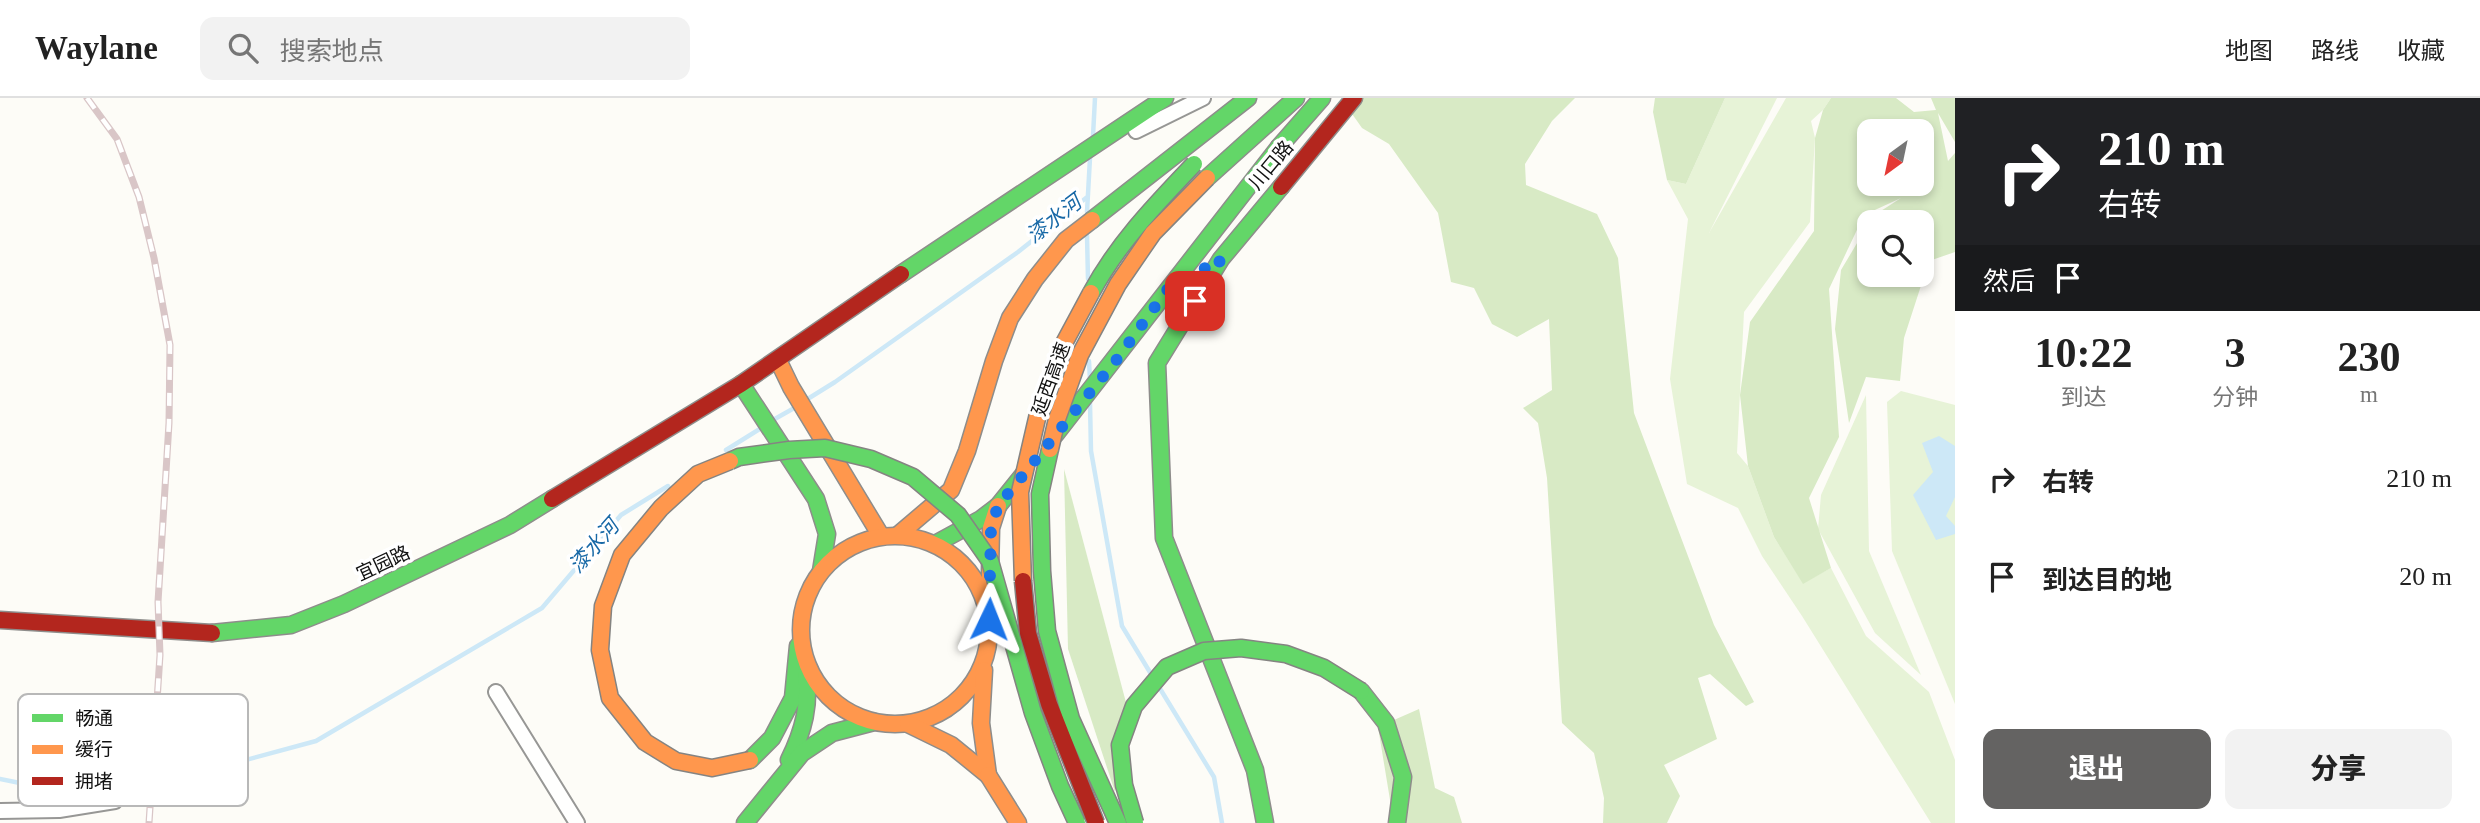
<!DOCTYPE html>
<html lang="zh">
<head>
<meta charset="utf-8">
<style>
	:root { --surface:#fff; --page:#f2f2f2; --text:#222; --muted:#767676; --line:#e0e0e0; --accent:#646362 }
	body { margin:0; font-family:"Times New Roman","Noto Sans SC",serif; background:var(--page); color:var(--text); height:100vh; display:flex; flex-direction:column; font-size:26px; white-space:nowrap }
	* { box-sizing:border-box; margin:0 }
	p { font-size:23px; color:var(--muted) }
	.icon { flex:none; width:38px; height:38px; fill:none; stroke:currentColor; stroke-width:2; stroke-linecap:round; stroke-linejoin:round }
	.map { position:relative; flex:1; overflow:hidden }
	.sheet { display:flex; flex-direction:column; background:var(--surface); width:525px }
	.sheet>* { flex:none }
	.top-card { background:#202124; color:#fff; overflow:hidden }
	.needle { width:46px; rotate:213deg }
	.controls { position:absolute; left:1857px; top:21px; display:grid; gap:14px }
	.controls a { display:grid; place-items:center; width:77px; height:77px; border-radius:14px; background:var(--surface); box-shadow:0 4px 10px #0003; font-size:35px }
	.pin { position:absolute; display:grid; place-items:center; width:60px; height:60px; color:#fff; margin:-30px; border-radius:14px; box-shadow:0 4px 10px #0006 }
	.me { position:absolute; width:77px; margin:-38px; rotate:2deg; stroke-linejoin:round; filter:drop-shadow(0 0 5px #0008) }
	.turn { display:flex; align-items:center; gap:24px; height:147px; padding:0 28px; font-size:32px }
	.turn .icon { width:91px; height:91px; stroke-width:2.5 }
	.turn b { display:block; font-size:49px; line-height:60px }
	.then { display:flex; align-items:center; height:66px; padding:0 28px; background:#0003; gap:14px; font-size:26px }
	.eta { display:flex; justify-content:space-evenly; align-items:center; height:119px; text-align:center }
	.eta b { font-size:42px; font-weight:800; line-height:49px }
	.button { display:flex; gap:14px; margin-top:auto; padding:14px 28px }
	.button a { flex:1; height:80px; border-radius:14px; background:var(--accent); color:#fff; font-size:28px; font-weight:800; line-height:80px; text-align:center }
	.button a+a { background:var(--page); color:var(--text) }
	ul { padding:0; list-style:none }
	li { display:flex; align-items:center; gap:21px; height:98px; padding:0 28px }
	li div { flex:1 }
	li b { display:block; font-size:26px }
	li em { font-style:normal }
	header { display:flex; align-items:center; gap:42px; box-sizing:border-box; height:98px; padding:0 35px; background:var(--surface); border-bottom:2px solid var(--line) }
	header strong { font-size:33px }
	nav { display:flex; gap:38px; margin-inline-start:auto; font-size:24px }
	.search { width:490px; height:63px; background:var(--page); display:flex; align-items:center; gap:18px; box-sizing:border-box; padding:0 24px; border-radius:14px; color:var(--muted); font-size:26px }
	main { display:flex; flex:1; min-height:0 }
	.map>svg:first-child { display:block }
</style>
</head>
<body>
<header>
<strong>Waylane</strong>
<div class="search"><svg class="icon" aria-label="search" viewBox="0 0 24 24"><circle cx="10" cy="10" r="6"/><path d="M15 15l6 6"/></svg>搜索地点</div>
<nav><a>地图</a><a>路线</a><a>收藏</a></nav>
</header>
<main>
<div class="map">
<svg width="1955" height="725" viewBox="0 0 1955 725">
	<rect width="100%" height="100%" fill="#fdfcf7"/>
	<g fill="#e7f3d7">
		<polygon points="1725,0 1777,0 1709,135 1786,0 1831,0 1823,12 1811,23 1815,40 1810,124 1744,214 1737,355 1748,368 1774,439 1803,485 1831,470 1866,538 1929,594 1955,662 1955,725 1931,725 1802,518 1762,458 1738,410 1687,386 1670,281 1688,121 1667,82 1686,86"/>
		<polygon points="1901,293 1955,307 1955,606 1892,453 1887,304"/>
		<polygon points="1866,297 1869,453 1921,577 1875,535 1818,431 1821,397"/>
	</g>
	<g fill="#d8eac5" fill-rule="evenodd">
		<polygon points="1361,0 1575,0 1552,23 1525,66 1526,87 1597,116 1618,160 1634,315 1714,527 1754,604 1746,608 1710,576 1698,580 1717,641 1664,667 1680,698 1667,725 1603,725 1604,700 1594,655 1562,625 1547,380 1538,325 1523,310 1552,292 1549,221 1517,239 1492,226 1474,190 1451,184 1438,115 1389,46 1362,30 1350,13"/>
		<polygon points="1655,0 1725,0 1686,86 1667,82 1653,14"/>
		<path d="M1831,0h65l18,14 22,-2 -5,-12h24v44l-17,-29 10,48 7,-8v99l-26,9 -25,77 -4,43 -34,-4 -17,46 -14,-94 6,-59 28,-47v52h53v-53h-53l4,-6 28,-18 -37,17 -35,74 10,148 -30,61 22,70 -28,16 -29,-47 -26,-71 -8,-71 10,-73 64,-91 1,-93 8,-28zM1869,33h53v53h-53z"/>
		<polygon points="1064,371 1128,612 1115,694 1068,551"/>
		<polygon points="1419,611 1435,690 1454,699 1462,725 1389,725 1392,714 1378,629"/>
	</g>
	<polygon fill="#cde8f7" points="1939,338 1955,348 1955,399 1946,418 1955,428 1955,436 1936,442 1913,397 1933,374 1922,345"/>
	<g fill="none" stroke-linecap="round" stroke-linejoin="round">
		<g stroke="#cde8f7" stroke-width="4.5">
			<polyline points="1093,38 1095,0"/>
			<polyline points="1087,114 1090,60"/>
			<polyline points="1087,137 1088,181"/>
			<polyline points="1089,263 1090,282"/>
			<polyline points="806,302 835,284 1018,154 1086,100"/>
			<polyline points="1090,305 1091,353 1122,528 1151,576"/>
			<polyline points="773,322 796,309"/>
			<polyline points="726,352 763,329"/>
			<polyline points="1159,589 1214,679 1222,725"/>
			<polyline points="0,681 20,685 220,669 316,643 542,510 621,417 668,388"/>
		</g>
		<g stroke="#979795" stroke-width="18">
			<g id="street">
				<polyline points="1136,33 1203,0"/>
				<polyline points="496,594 577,725"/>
				<polyline points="0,713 59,712 115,703"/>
			</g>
		</g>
		<g stroke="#8e8d8b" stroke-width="19">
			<g id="fast">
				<polyline points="1279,49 1322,0"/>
				<polyline points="1207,80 1296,0"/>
				<polyline points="1092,122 1248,0"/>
				<polyline points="901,176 1165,0"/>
				<polyline points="741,286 816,401 827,436 821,473"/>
				<polyline points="1055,337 1279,49"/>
				<polyline points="935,446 981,421 998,408 1023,377"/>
				<polyline points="212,535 291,527 344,506 510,427 552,401"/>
				<polyline points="1361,593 1386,625 1403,679 1397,725"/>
				<polyline points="750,662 772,640 793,600 798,548"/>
				<path d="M789,662c15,-30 21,-55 17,-89"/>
				<polyline points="745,725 802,655 832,635 874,624"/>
				<polyline points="1265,725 1255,672 1164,440 1157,265 1221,161 1281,89"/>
			</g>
		</g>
		<g stroke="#8e8d8b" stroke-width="19">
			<g id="slow">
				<polyline points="778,262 791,289 881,438"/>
				<polyline points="898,437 951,392 967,353 994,263 1010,220 1035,181 1066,142 1092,122"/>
				<circle cx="895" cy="532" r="94"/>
				<polyline points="989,521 991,430 998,408"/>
				<polyline points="984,572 981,625 988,677"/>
				<polyline points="908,626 951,647 988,677"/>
				<polyline points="988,677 1018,725"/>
			</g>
		</g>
		<g stroke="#8e8d8b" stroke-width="19">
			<g id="jam">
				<polyline points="1281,89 1354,0"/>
				<polyline points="552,401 741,286 901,176"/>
				<polyline points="0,522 212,535"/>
			</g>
		</g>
		<use href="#street" stroke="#fffffe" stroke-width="14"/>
		<use href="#fast" stroke="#63d668" stroke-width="16"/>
		<use href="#slow" stroke="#ff974d" stroke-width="16"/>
		<use href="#jam" stroke="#b3261e" stroke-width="16"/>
		<g stroke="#d9c6c7" stroke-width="7">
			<polyline id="rail" points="87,0 117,41 139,99 154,160 170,247 169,325 158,504 160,557 149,725"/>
		</g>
		<use href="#rail" stroke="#fff" stroke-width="4.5" stroke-dasharray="13" stroke-linecap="butt"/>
		<g stroke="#858482" stroke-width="19" stroke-linecap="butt">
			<g id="fast-bridge">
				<path d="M1091,195c27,-50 64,-88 103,-129"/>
				<polyline points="1050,351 1040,396 1042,473 1047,533 1071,621 1118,725"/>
				<polyline points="730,363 739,359 789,352 825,350 871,361 913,379 958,417 990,463 1033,615 1060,688 1077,725"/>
				<polyline points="1135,725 1124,687 1120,647 1134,608 1167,569 1204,553 1241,550 1286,556 1324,570 1361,593"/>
			</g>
		</g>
		<g stroke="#858482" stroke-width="19" stroke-linecap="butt">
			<g id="slow-bridge">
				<polyline points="1050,351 1057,321 1080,257 1118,186 1153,135 1207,80"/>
				<polyline points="730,363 698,376 661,410 622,457 603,508 600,552 610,600 645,644 676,663 712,670 750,662"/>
				<polyline points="1023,483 1020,394 1038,316 1062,249 1091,195"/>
			</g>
		</g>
		<g stroke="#858482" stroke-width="19" stroke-linecap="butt">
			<polyline id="jam-bridge" points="1023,483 1028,535 1049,606 1096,725"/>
		</g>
		<use href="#fast-bridge" stroke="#63d668" stroke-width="16"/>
		<use href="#slow-bridge" stroke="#ff974d" stroke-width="16"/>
		<use href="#jam-bridge" stroke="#b3261e" stroke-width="16"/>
	</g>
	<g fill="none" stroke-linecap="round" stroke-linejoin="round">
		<polyline stroke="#1a73e8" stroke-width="12" stroke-dasharray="0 21.6" points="989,521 991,430 998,408 1118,260 1167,192 1221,161 1195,203"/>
	</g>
	<g text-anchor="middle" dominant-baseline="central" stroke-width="7" stroke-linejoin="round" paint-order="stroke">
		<g font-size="19" fill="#111" stroke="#fff">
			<text transform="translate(1271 67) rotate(-50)">川口路</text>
			<text transform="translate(1051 281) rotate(-70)">延西高速</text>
			<text transform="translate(383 465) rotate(-25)">宜园路</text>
		</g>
		<g font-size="21" font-style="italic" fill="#1768a6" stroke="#fff">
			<text transform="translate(1054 121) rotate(-38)">漆水河</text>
			<text transform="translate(594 448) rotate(-49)">漆水河</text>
		</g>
	</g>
	<rect x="18" y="596" width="230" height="112" rx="10" fill="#fff" stroke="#b8b8b8" stroke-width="2"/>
	<rect x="32" y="616" width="31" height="8" fill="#63d668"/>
	<rect x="32" y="647" width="31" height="9" fill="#ff974d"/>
	<rect x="32" y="679" width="31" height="8" fill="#b3261e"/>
	<g font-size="19" fill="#111">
		<text x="75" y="627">畅通</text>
		<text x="75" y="658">缓行</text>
		<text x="75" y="690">拥堵</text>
	</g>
</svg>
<div class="controls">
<a><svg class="needle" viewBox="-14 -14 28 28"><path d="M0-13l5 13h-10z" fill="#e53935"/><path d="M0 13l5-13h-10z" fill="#767676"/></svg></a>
<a><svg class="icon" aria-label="search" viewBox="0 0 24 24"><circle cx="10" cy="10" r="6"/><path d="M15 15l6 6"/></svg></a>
</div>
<div class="pin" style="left:1195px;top:203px;background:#d93025"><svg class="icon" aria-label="arrive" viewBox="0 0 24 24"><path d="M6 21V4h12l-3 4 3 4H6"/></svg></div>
<svg class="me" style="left:989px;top:521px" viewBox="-20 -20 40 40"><path d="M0-17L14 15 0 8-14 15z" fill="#1a73e8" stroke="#fff" stroke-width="4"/></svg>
</div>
<section class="sheet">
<div class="top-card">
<div class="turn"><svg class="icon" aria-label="right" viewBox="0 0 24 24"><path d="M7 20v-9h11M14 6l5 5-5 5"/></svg><div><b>210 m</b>右转</div></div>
<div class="then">然后<svg class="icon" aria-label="arrive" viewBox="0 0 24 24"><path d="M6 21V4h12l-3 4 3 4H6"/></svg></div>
</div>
<div class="eta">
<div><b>10:22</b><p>到达</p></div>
<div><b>3</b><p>分钟</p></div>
<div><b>230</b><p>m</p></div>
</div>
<ul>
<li><svg class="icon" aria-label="right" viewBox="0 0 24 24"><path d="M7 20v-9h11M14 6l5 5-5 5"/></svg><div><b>右转</b></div><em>210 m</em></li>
<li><svg class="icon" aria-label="arrive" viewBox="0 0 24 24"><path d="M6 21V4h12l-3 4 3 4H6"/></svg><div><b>到达目的地</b></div><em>20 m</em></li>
</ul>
<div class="button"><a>退出</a><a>分享</a></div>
</section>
</main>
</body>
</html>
